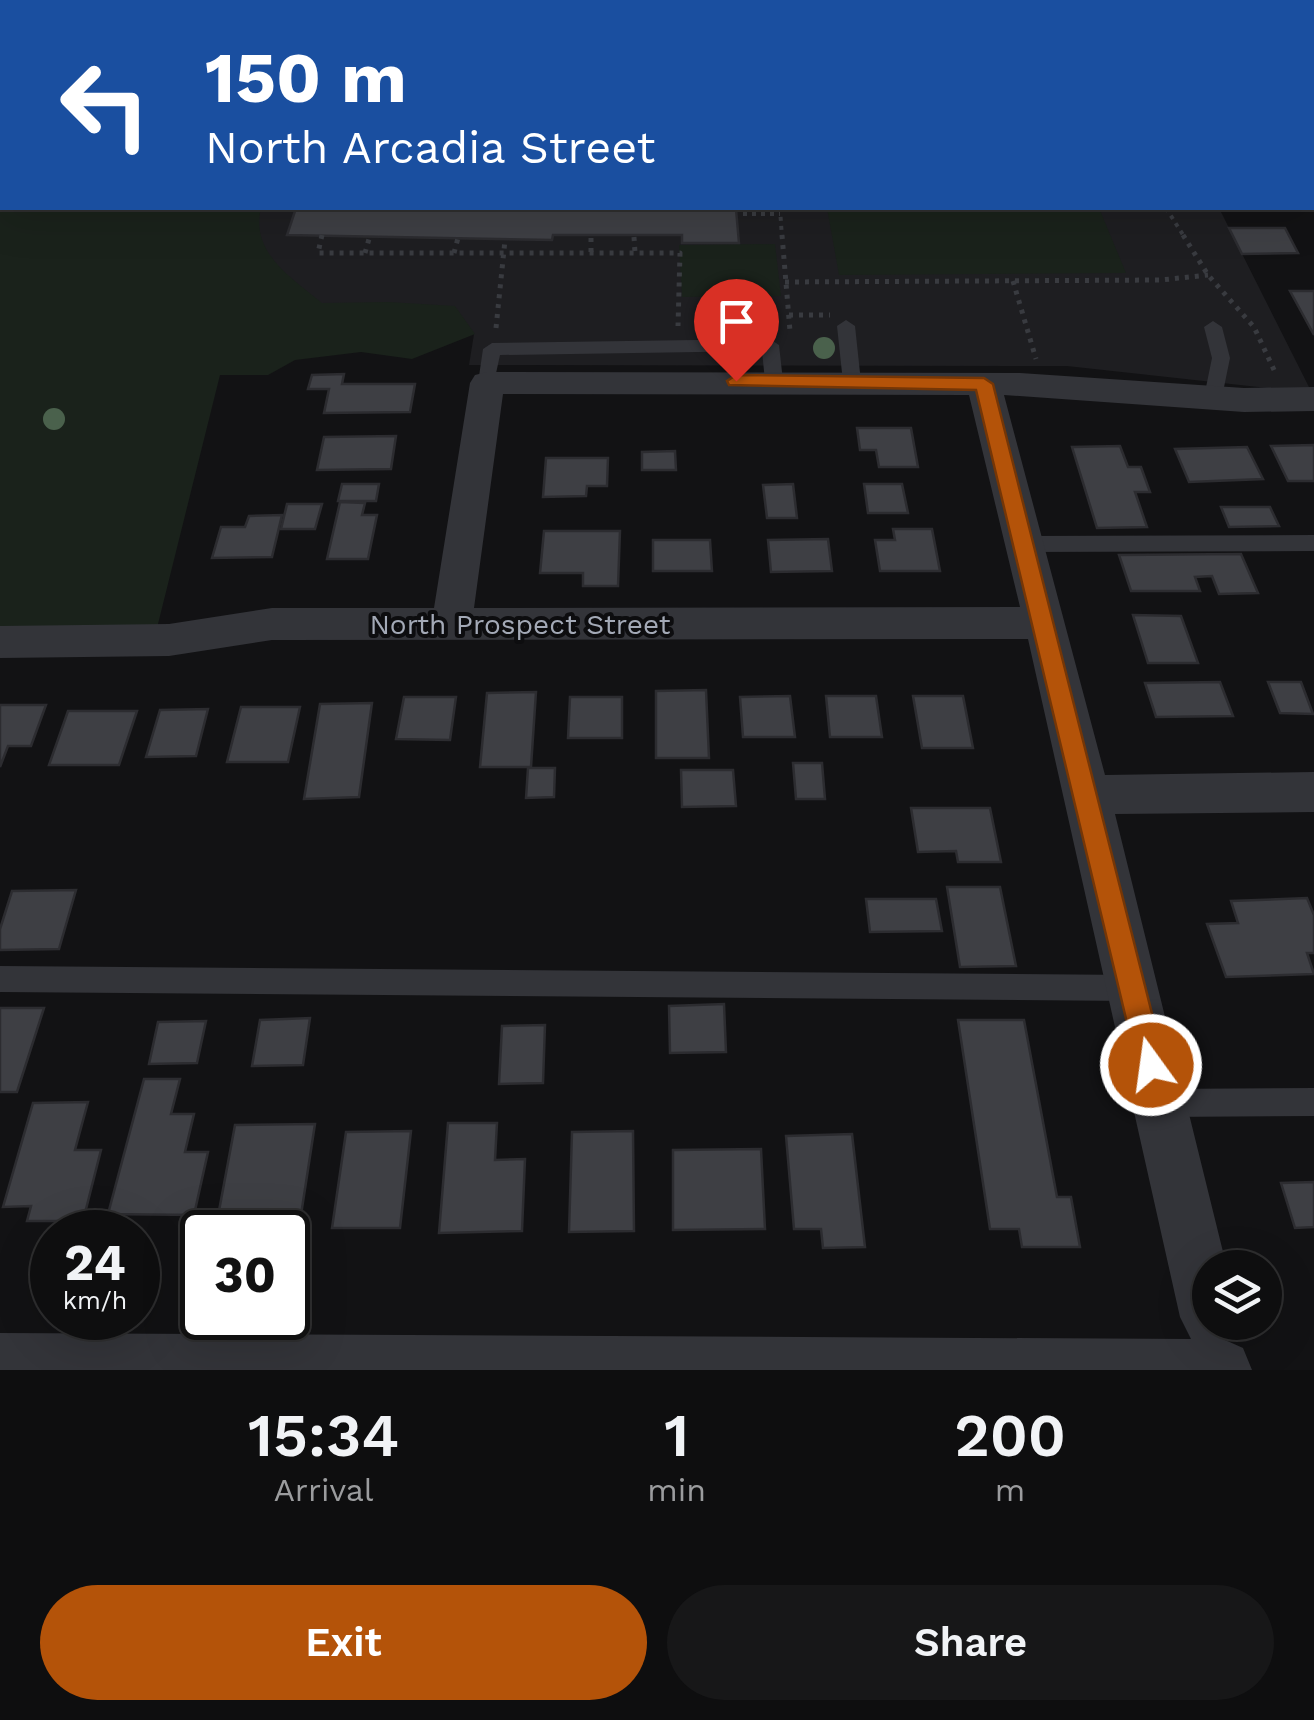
<!DOCTYPE html>
<html lang="en">
<head>
<meta charset="utf-8">
<style>
	:root { --surface:#0e0e0f; --page:#171718; --text:#f1f3f6; --muted:#9b9c9e; --line:#2e2e2f; --accent:#b45309 }
	body { margin:0; font-family:"Work Sans",sans-serif; background:var(--page); color:var(--text); height:100vh; display:flex; flex-direction:column; font-size:38px; white-space:nowrap }
	* { box-sizing:border-box; margin:0 }
	p { font-size:32px; color:var(--muted) }
	.icon { flex:none; width:55px; height:55px; fill:none; stroke:currentColor; stroke-width:2; stroke-linecap:round; stroke-linejoin:round }
	.map { position:relative; height:1370px; overflow:hidden }
	.panel { display:flex; flex-direction:column; background:var(--surface); flex:1 }
	.panel>* { flex:none }
	.banner { position:absolute; left:0px; top:0px; width:1315px; height:210px; box-shadow:0 10px 40px #0002,0 0 0 2px var(--line); background:#1a4fa0; color:#fff; overflow:hidden }
	.controls { position:absolute; left:1192px; top:1250px; display:grid; gap:20px }
	.controls a { display:grid; place-items:center; width:90px; height:90px; border-radius:50%; background:var(--surface); box-shadow:0 10px 40px #0002,0 0 0 2px var(--line); font-size:50px }
	.speed { position:absolute; left:30px; top:1210px; display:flex; gap:20px; font-size:50px; font-weight:700; text-align:center }
	.speed>* { display:grid; place-content:center; width:130px; height:130px; border-radius:50%; background:var(--surface); box-shadow:0 10px 40px #0002,0 0 0 2px var(--line); line-height:1 }
	.speed small { font-size:25px; font-weight:400 }
	.speed .limit { border:5px solid #111; border-radius:15px; background:#fff; color:#111 }
	.pin { position:absolute; display:grid; place-items:center; width:85px; height:85px; color:#fff; margin:-102px -42px; border-radius:50% 50% 50% 0; rotate:-45deg; box-shadow:0 0 10px #0007 }
	.pin .icon { rotate:45deg }
	.me { position:absolute; width:110px; margin:-55px; rotate:346deg; stroke-linejoin:round; filter:drop-shadow(0 0 8px #0008) }
	.turn { display:flex; align-items:center; gap:35px; height:210px; padding:0 40px; font-size:45px }
	.turn .icon { width:130px; height:130px; stroke-width:2.5 }
	.turn b { display:block; font-size:70px; line-height:85px }
	.eta { display:flex; justify-content:space-evenly; align-items:center; height:170px; text-align:center }
	.eta b { font-size:60px; font-weight:600; line-height:70px }
	.cta { display:flex; gap:20px; margin-top:auto; padding:20px 40px }
	.cta a { flex:1; height:115px; border-radius:60px; background:var(--accent); color:#fff; font-size:40px; font-weight:600; line-height:115px; text-align:center }
	.cta a+a { background:var(--page); color:var(--text) }
	.map>svg:first-child { display:block }
</style>
</head>
<body>
<div class="map">
<svg width="1314" height="1370" viewBox="0 0 1314 1370">
	<rect width="100%" height="100%" fill="#121214"/>
	<polygon fill="#1e1e21" points="261,208 1219,208 1312,393 1067,366 469,365 474,334 229,336"/>
	<g fill="#1a221b">
		<path d="M0,0l424,2h-422v206h259c-11,45 31,70 61,95l66,-1 67,4 20,28 -63,25 -51,-7 -66,8 -27,15h-48l-63,253h-157z"/>
		<polygon points="827,208 1099,208 1126,273 839,275"/>
		<polygon points="775,244 781,296 682,297 679,245"/>
	</g>
	<g fill="#3e3f44" stroke="#2c2c30" stroke-width="2.5">
		<polygon points="296,208 724,208 736,209 739,243 682,243 682,235 553,235 552,240 287,235"/>
		<polygon points="1229,228 1285,228 1298,253 1242,254"/>
		<polygon points="1290,291 1314,291 1314,335"/>
		<polygon points="344,374 342,384 415,384 410,412 324,413 329,389 308,389 312,375"/>
		<polygon points="857,428 911,428 918,467 879,467 876,450 860,450"/>
		<polygon points="396,436 391,469 317,470 324,437"/>
		<polygon points="1314,445 1314,481 1288,481 1271,446"/>
		<polygon points="1120,446 1128,467 1141,467 1150,492 1135,492 1147,527 1097,528 1072,447"/>
		<polygon points="1247,447 1263,479 1189,482 1175,449"/>
		<polygon points="675,451 676,470 642,470 642,452"/>
		<polygon points="546,458 608,458 607,486 587,486 586,496 543,497"/>
		<polygon points="342,484 379,484 376,501 338,501"/>
		<polygon points="793,484 797,518 767,518 763,485"/>
		<polygon points="864,484 902,484 908,513 868,513"/>
		<polygon points="340,502 365,503 362,515 377,515 368,559 327,559"/>
		<polygon points="287,504 322,504 315,529 281,529"/>
		<polygon points="1221,507 1270,507 1279,526 1229,527"/>
		<polygon points="282,515 272,557 212,558 221,527 245,527 249,516"/>
		<polygon points="893,529 932,529 940,571 880,571 875,540 895,540"/>
		<polygon points="544,531 620,531 618,586 583,586 583,573 540,573"/>
		<polygon points="828,539 832,571 771,572 768,540"/>
		<polygon points="653,540 710,540 712,571 653,571"/>
		<polygon points="1241,554 1258,593 1219,594 1212,576 1195,577 1200,591 1131,591 1119,555"/>
		<polygon points="1133,615 1181,616 1198,663 1148,663"/>
		<polygon points="1220,682 1233,716 1156,717 1145,683"/>
		<polygon points="1268,682 1301,682 1313,714 1280,713"/>
		<polygon points="706,690 709,758 656,758 656,691"/>
		<polygon points="536,692 531,767 480,767 487,693"/>
		<polygon points="790,696 795,737 743,737 740,697"/>
		<polygon points="826,696 876,696 882,737 830,737"/>
		<polygon points="913,696 963,696 973,748 922,748"/>
		<polygon points="404,697 456,697 450,740 396,739"/>
		<polygon points="570,697 622,697 622,738 568,738"/>
		<polygon points="372,703 359,797 304,799 320,704"/>
		<polygon points="0,705 46,705 31,746 8,746 0,767"/>
		<polygon points="241,707 300,707 288,762 227,762"/>
		<polygon points="208,709 196,756 146,757 160,710"/>
		<polygon points="68,711 137,711 119,765 49,765"/>
		<polygon points="793,763 822,763 825,799 796,799"/>
		<polygon points="528,768 555,768 554,797 526,798"/>
		<polygon points="681,770 733,770 736,806 682,807"/>
		<polygon points="911,808 990,808 1001,862 958,862 956,851 918,852"/>
		<polygon points="947,887 1000,887 1016,966 960,967"/>
		<polygon points="76,890 59,949 0,950 0,929 12,891"/>
		<polygon points="1307,898 1314,915 1314,953 1307,953 1314,974 1226,977 1207,924 1238,923 1231,901"/>
		<polygon points="866,899 936,899 942,931 870,932"/>
		<polygon points="724,1004 726,1052 670,1053 669,1006"/>
		<polygon points="0,1008 44,1008 17,1092 0,1092"/>
		<polygon points="310,1018 303,1065 252,1066 260,1020"/>
		<polygon points="958,1020 1024,1020 1057,1197 1071,1197 1080,1247 1022,1247 1019,1229 990,1229"/>
		<polygon points="206,1021 197,1063 149,1064 158,1022"/>
		<polygon points="545,1025 543,1083 499,1084 502,1026"/>
		<polygon points="144,1079 180,1079 171,1114 194,1114 185,1152 208,1152 194,1215 108,1214"/>
		<polygon points="88,1102 75,1150 101,1150 83,1221 27,1221 31,1206 3,1207 33,1103"/>
		<polygon points="448,1123 497,1123 495,1160 525,1159 522,1231 439,1233"/>
		<polygon points="315,1124 301,1215 218,1216 235,1125"/>
		<polygon points="411,1131 400,1228 332,1228 346,1132"/>
		<polygon points="633,1131 634,1231 569,1232 572,1132"/>
		<polygon points="852,1134 865,1247 823,1248 821,1229 794,1229 786,1136"/>
		<polygon points="761,1149 765,1229 673,1230 673,1150"/>
		<polygon points="1314,1182 1314,1227 1295,1228 1281,1183"/>
	</g>
	<g fill="none" stroke-linecap="round" stroke-linejoin="round">
		<g stroke="#393b40" stroke-width="4" stroke-dasharray="4 5" stroke-linecap="butt">
			<polyline points="780,208 782,238"/>
			<polyline points="1166,208 1185,238"/>
			<polyline points="743,214 780,214"/>
		</g>
		<g stroke="#393b40" stroke-width="5" stroke-dasharray="4 6" stroke-linecap="butt">
			<polyline points="322,235 318,253 680,253 678,326"/>
			<polyline points="782,235 790,331"/>
			<polyline points="1183,235 1208,275 1254,327 1275,372"/>
			<polyline points="634,237 635,253"/>
			<polyline points="591,238 591,253"/>
			<polyline points="365,253 369,239"/>
			<polyline points="454,253 458,238"/>
			<polyline points="1013,281 1036,359"/>
			<polyline points="785,282 1161,280 1208,275"/>
			<polyline points="789,315 830,315"/>
			<polyline points="496,328 505,240"/>
		</g>
		<g fill="#333439" fill-rule="evenodd">
			<polygon points="846,320 855,326 861,382 852,388 843,382 837,326"/>
			<polygon points="1213,321 1222,327 1230,358 1222,397 1213,403 1204,397 1212,358 1204,327"/>
			<polygon points="770,339 779,345 783,381 774,387 765,381 762,351 500,355 493,387 481,387 478,383 483,349 492,343"/>
			<polygon points="1314,535 1314,551 1023,552 1013,544 1023,536"/>
			<polygon points="0,966 1133,975 1142,979 1146,988 1142,997 1133,1001 0,992"/>
			<polygon points="1314,1088 1314,1116 1160,1117 1150,1113 1146,1103 1150,1093 1160,1089"/>
		</g>
		<g fill="#333439" fill-rule="evenodd">
			<polygon points="1236,0 1261,0 1262,2 1237,2"/>
			<polygon points="1312,44 1314,45 1314,61 1312,60"/>
			<path d="M487,372l533,1 224,15 70,-1v24l-70,1 -240,-17 101,380 209,-3v40l-199,2 112,454h-17v54h27l-6,16 -6,2 18,8 9,22h-1252v-37l1191,6 -11,-22 -152,-678 -756,1 -103,16 -169,2v-32l169,-2 103,-16h162l36,-225 5,-8zM503,394l466,1 51,212 -546,1z"/>
		</g>
	</g>
	<g fill="#4a614c">
		<circle cx="824" cy="348" r="11"/>
		<circle cx="54" cy="419" r="11"/>
	</g>
	<polygon fill="#b45309" stroke="#753606" stroke-width="2.5" points="736,375 984,378 993,384 1165,1065 1161,1075 1151,1079 1141,1075 1137,1065 976,390 729,385 727,381"/>
	<g text-anchor="middle" dominant-baseline="central" stroke-width="8" stroke-linejoin="round" paint-order="stroke">
		<g font-size="28" fill="#a3a9b6" stroke="#0d0d0f">
			<text x="520" y="624">North Prospect Street</text>
		</g>
	</g>
</svg>
<div class="controls">
<a><svg class="icon" aria-label="layers" viewBox="0 0 24 24"><path d="M12 4l9 5-9 5-9-5zM3 14l9 5 9-5"/></svg></a>
</div>
<div class="speed"><div>24<small>km/h</small></div><div class="limit">30</div></div>
<div class="pin" style="left:736px;top:381px;background:#d93025"><svg class="icon" aria-label="arrive" viewBox="0 0 24 24"><path d="M6 21V4h12l-3 4 3 4H6"/></svg></div>
<svg class="me" style="left:1151px;top:1065px" viewBox="-20 -20 40 40"><circle r="17" fill="#b45309" stroke="#fff" stroke-width="3"/><path d="M0-11L8 9 0 5-8 9z" fill="#fff"/></svg>
<div class="banner">
<div class="turn"><svg class="icon" aria-label="left" viewBox="0 0 24 24"><path d="M17 20v-9H6M10 6l-5 5 5 5"/></svg><div><b>150 m</b>North Arcadia Street</div></div>
</div>
</div>
<section class="panel">
<div class="eta">
<div><b>15:34</b><p>Arrival</p></div>
<div><b>1</b><p>min</p></div>
<div><b>200</b><p>m</p></div>
</div>
<div class="cta"><a>Exit</a><a>Share</a></div>
</section>
</body>
</html>
